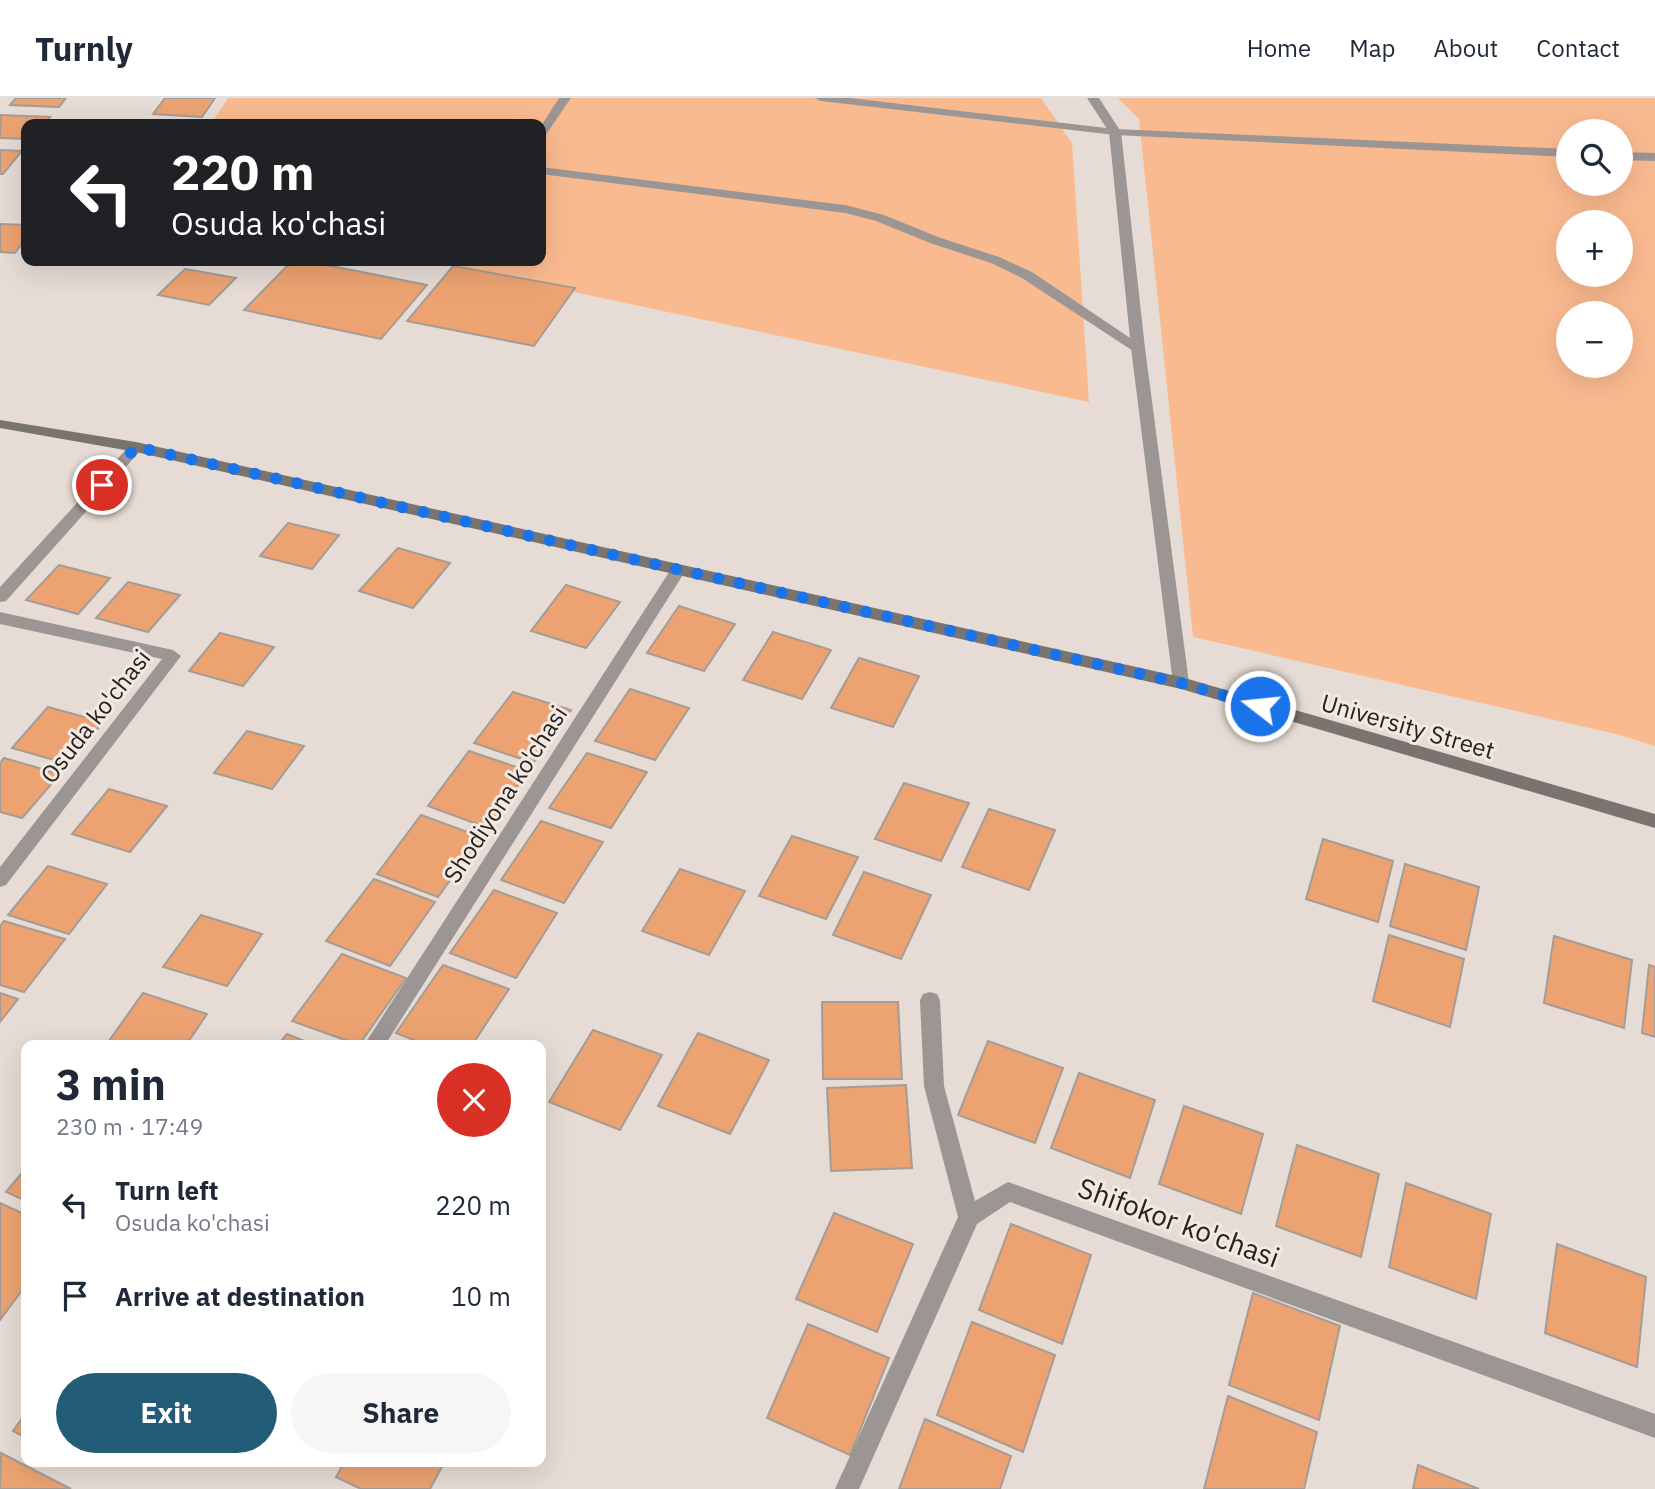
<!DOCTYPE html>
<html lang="en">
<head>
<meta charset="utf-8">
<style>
	:root { --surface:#fff; --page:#f6f6f7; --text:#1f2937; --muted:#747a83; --line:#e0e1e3; --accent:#235c76 }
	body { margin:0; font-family:"IBM Plex Sans",sans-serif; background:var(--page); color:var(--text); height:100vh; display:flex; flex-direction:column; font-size:26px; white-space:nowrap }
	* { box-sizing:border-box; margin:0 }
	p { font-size:23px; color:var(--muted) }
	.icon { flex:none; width:38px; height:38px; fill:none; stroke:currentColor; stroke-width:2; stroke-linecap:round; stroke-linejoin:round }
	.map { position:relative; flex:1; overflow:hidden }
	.side { position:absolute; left:21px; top:942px; width:525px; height:427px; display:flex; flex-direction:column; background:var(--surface); border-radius:14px; box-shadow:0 7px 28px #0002 }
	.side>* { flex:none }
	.top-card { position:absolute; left:21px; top:21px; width:525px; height:147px; border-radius:14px; box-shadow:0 7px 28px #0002; background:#202124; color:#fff; overflow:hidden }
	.buttons { position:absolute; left:1556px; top:21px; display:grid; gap:14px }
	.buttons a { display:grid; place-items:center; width:77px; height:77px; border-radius:50%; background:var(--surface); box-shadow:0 7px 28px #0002; font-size:35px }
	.pin { position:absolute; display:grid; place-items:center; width:60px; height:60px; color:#fff; margin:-30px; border:4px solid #fff; border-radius:50%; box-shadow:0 2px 7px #0007 }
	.me { position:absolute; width:77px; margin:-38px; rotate:286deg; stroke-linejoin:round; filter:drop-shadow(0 0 5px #0008) }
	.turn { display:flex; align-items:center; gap:24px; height:147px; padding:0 35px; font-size:32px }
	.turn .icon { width:91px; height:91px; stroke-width:2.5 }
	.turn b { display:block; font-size:49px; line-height:60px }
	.round { display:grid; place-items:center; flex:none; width:74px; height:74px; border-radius:37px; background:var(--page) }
	.overview { display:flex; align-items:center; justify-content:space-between; height:119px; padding:0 35px }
	h1 { font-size:42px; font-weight:700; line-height:52px }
	.primary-button { display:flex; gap:14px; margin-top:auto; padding:14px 35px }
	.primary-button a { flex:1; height:80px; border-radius:42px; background:var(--accent); color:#fff; font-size:28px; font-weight:700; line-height:80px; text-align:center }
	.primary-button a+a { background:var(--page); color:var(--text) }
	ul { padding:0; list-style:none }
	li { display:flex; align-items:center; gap:21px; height:91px; padding:0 35px }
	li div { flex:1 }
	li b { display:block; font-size:26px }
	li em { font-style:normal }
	header { display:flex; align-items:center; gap:42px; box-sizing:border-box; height:98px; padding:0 35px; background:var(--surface); border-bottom:2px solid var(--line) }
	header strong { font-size:33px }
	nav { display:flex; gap:38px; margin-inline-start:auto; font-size:24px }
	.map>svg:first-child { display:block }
</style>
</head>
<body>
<header>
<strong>Turnly</strong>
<nav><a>Home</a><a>Map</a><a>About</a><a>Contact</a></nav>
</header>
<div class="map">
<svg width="1655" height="1391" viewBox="0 0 1655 1391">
	<rect width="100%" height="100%" fill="#e6dcd5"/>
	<g fill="#faba90" fill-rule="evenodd">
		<polygon points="228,0 1041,0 1072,45 1089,304 429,163 541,163 541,26 211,26"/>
		<path d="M1118,0h537v648l-39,-12 -423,-97 -54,-518zM1568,33h52v53h-52zM1568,124h52v53h-52zM1568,215h52v53h-52z"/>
	</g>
	<g fill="#eca371" stroke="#a59c96" stroke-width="2">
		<polygon points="16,0 66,0 59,9 10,7"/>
		<polygon points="165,0 215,0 202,19 153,16"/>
		<polygon points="1,17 50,19 44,26 26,26 26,41 0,40"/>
		<polygon points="0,52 22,53 3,76 0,76"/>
		<polygon points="0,126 26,127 26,140 15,155 0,154"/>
		<polygon points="292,163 306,163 427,187 381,241 244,212"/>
		<polygon points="453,168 575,190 534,248 407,223"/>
		<polygon points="185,171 236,180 209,207 158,197"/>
		<polygon points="288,425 339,437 312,471 260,458"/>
		<polygon points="398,450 450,465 413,510 359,493"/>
		<polygon points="59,467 110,480 78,516 26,502"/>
		<polygon points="128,484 180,497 148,534 96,520"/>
		<polygon points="566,487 620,504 586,550 531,533"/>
		<polygon points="679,508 735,526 704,573 647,555"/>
		<polygon points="773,534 831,552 802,601 743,582"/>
		<polygon points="220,535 274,549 243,588 189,573"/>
		<polygon points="859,560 919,578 893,629 831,610"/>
		<polygon points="630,591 689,610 655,662 595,643"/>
		<polygon points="513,594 571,612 533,665 474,645"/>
		<polygon points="48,609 103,624 68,666 12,650"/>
		<polygon points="247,633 304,648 272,691 214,675"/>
		<polygon points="469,653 528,673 488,730 428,708"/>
		<polygon points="587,655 647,674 611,730 549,710"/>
		<polygon points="4,660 60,676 22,720 0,714 0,665"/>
		<polygon points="904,685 969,705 941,763 875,741"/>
		<polygon points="109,691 167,708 130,754 72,736"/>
		<polygon points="989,711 1055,732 1029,792 962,769"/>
		<polygon points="421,717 481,739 438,799 377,776"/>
		<polygon points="541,723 603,744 564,805 501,782"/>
		<polygon points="792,738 858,759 826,821 759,798"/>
		<polygon points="1323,741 1393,763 1378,824 1306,801"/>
		<polygon points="1405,766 1479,789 1466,852 1390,828"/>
		<polygon points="48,768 107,786 69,836 8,817"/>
		<polygon points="680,771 745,793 709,857 642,833"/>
		<polygon points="864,774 931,797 901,861 833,837"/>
		<polygon points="374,781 435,804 390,868 326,843"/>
		<polygon points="494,792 557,815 516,880 450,855"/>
		<polygon points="201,817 262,836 227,888 163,869"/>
		<polygon points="4,823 65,841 24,894 0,887 0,828"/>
		<polygon points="1389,837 1464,861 1450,929 1373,903"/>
		<polygon points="1554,838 1632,862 1624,930 1544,905"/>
		<polygon points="342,856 406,880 359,947 292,923"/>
		<polygon points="443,867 509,891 472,947 426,947 396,935"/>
		<polygon points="1649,867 1655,869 1655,939 1642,935"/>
		<polygon points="0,895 18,901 0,924"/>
		<polygon points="143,895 207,916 186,947 106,947"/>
		<polygon points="822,904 898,904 902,981 823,981"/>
		<polygon points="593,932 662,957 620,1032 549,1004"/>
		<polygon points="698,935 769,962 730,1036 658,1008"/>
		<polygon points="287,936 314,947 278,947"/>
		<polygon points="988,943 1063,970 1035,1045 958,1017"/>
		<polygon points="1079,975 1155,1002 1130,1080 1051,1050"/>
		<polygon points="906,987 912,1070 831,1073 827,990"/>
		<polygon points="1184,1008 1263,1036 1241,1116 1159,1086"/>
		<polygon points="1297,1047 1379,1076 1361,1159 1276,1128"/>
		<polygon points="26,1070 26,1103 6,1094"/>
		<polygon points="1406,1085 1491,1116 1476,1201 1389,1169"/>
		<polygon points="0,1105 26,1117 26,1187 0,1222"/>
		<polygon points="834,1115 913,1146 877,1234 796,1201"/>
		<polygon points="1011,1126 1091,1157 1062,1246 979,1212"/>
		<polygon points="1557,1146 1646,1179 1637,1269 1545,1235"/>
		<polygon points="1253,1195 1340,1228 1319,1322 1229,1287"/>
		<polygon points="972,1224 1055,1257 1023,1354 937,1317"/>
		<polygon points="808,1226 889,1260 850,1357 767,1320"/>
		<polygon points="1228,1298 1317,1334 1304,1391 1204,1391"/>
		<polygon points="26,1315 26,1340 13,1333"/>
		<polygon points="925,1321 1011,1358 1000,1391 899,1391"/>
		<polygon points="1,1355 71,1391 0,1391"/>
		<polygon points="345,1363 445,1363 430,1391 361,1391 336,1379"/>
		<polygon points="1418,1367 1479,1391 1413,1391"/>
	</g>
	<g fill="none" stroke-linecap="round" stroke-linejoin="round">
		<g fill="#9b9694" fill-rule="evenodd">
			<polygon points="559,0 571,0 545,38 541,39 541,28"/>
			<polygon points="815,0 850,0 1115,31 1568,51 1568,59 1115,37 821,3"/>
			<polygon points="1620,54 1655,55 1655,63 1620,62"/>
			<polygon points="541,69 845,107 884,117 938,139 999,159 1032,174 1145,250 1143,253 1133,253 1022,180 991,165 930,145 876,123 845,115 541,76"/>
		</g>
		<g fill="#9b9694" fill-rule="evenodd">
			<polygon points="1087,0 1099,0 1121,34 1145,250 1189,585 1181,591 1173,585 1131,250 1109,34"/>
			<polygon points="136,344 143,349 141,352 6,503 0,504 0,489 131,346"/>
			<polygon points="678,467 686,472 385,947 364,947 673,468"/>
			<polygon points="0,514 173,552 181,558 6,787 0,789 0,769 162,561 0,526"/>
			<polygon points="930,894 937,896 940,902 944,988 975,1103 1008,1084 1655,1316 1655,1340 1010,1104 977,1126 859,1391 835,1391 958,1119 924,988 920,902 923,896"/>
		</g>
		<polygon fill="#7a7470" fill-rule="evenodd" points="0,322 136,344 1181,579 1655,716 1655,730 1181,591 136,354 0,330"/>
	</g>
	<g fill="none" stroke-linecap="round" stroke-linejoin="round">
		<polyline stroke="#1a73e8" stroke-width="12" stroke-dasharray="0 21.6" points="102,387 136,349 1181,585 1260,608"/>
	</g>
	<g text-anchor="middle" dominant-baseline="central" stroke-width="6" stroke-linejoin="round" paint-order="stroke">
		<g font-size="24" fill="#262220" stroke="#f3e9e2">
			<text transform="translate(95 618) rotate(-52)">Osuda ko'chasi</text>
			<text transform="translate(1408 628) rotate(16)">University Street</text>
			<text transform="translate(505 696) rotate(-57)">Shodiyona ko'chasi</text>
		</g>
		<g font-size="28" fill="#262220" stroke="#f3e9e2">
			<text transform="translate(1179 1124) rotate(20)">Shifokor ko'chasi</text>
		</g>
	</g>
</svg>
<div class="buttons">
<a><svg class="icon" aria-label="search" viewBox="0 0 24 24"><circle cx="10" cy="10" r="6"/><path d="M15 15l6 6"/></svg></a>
<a>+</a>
<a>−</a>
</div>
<div class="pin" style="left:102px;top:387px;background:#d93025"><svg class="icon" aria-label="arrive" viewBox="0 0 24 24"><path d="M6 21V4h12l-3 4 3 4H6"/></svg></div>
<svg class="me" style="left:1260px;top:608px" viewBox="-20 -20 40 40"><circle r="17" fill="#1a73e8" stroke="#fff" stroke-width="3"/><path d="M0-11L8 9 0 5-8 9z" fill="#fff"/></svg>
<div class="top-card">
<div class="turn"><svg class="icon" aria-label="left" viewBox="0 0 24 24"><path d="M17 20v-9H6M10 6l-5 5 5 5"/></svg><div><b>220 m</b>Osuda ko'chasi</div></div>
</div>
<section class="side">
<div class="overview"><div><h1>3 min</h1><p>230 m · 17:49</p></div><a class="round" style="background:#d93025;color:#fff"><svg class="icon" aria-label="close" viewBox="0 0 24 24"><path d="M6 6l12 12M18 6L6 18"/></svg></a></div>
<ul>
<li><svg class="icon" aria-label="left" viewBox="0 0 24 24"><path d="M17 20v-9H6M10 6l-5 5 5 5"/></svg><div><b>Turn left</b><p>Osuda ko'chasi</p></div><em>220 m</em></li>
<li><svg class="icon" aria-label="arrive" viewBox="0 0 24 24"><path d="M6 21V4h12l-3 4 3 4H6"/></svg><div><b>Arrive at destination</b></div><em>10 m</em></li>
</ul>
<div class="primary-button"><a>Exit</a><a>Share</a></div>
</section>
</div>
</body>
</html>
